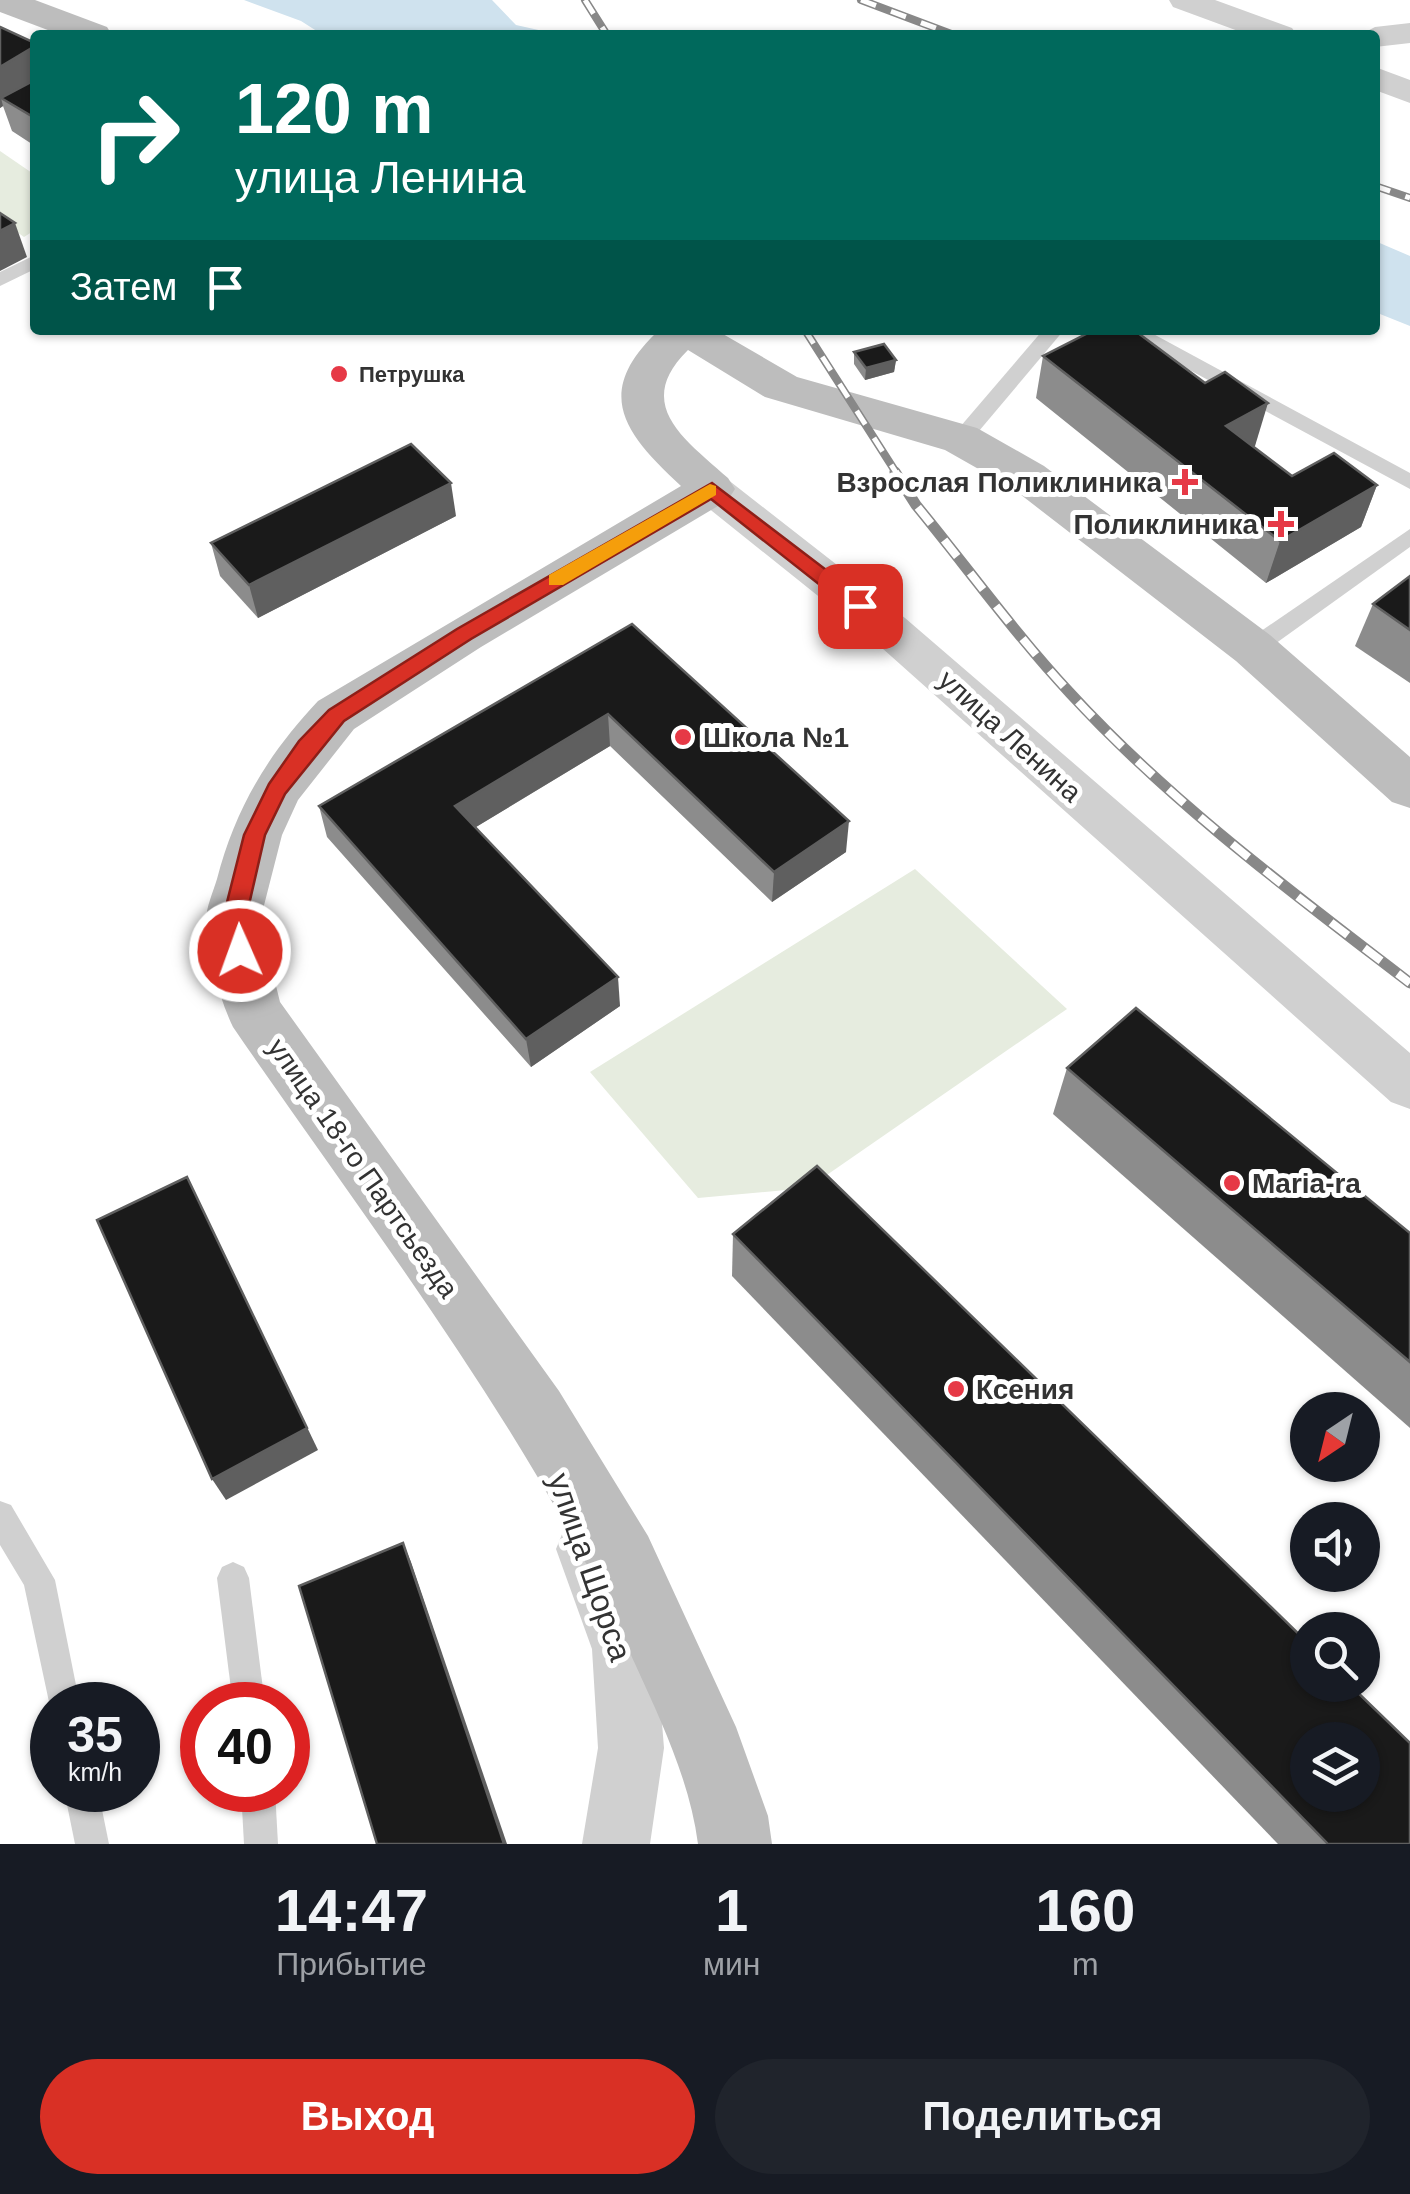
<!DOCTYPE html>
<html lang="ru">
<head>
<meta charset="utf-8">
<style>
	:root { --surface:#171b24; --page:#20242c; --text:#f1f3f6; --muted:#9ea1a6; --accent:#d93025 }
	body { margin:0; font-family:Helvetica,sans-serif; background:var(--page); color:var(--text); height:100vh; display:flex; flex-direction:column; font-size:38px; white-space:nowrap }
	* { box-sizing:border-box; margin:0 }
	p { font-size:32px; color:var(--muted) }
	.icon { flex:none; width:55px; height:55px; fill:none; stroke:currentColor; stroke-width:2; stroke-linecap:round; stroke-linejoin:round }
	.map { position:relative; height:1844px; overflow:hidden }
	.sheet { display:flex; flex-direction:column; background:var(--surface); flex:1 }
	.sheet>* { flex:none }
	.top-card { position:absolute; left:30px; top:30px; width:1350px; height:305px; border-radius:10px; box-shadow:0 2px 8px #0004; background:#00695c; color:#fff; overflow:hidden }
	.needle { width:65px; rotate:215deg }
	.fabs { position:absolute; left:1290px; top:1392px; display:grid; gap:20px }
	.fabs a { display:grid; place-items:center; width:90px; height:90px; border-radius:50%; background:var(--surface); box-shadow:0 2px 8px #0004; font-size:50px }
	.speed { position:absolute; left:30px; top:1682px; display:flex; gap:20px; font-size:50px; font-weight:700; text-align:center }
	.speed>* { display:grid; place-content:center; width:130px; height:130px; border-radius:50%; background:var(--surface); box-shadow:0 2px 8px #0004; line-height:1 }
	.speed small { font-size:25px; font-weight:400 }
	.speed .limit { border:15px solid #d22; background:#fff; color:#111 }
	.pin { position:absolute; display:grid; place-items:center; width:85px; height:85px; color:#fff; margin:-42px; border-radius:20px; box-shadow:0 5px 15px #0006 }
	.me { position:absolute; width:110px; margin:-55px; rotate:358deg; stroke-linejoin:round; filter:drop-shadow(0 0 8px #0008) }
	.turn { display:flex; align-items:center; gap:35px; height:210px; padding:0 40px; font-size:45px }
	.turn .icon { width:130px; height:130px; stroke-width:2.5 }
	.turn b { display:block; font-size:70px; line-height:85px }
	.then { display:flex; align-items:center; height:95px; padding:0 40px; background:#0003; gap:20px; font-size:38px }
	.eta { display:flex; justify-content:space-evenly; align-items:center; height:170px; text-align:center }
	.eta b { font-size:60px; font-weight:600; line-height:70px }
	.cta { display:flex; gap:20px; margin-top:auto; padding:20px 40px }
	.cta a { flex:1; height:115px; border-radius:60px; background:var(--accent); color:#fff; font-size:40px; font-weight:600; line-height:115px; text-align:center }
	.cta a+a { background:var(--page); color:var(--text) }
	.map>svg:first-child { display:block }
</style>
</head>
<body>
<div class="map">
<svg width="1410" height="1844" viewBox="0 0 1410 1844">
	<rect width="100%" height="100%" fill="#fff"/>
	<g fill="#e6ecdf">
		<polygon points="0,151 35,175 35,230 24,237 0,220"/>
		<polygon points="915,869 1067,1009 808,1188 698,1198 590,1072"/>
	</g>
	<g fill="#cfe2ee">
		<polygon points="244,0 492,0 516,25 561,35 323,35 301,21"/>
		<polygon points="1375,241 1410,256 1410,326 1375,312"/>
	</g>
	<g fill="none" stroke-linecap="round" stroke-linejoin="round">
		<g fill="#d0d0d0" fill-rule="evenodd">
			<polygon points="35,255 35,269 0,286 0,272"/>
			<polygon points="1043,330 1064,330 968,444 954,444 954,434"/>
			<polygon points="1089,330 1146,330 1410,473 1410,489 1134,340 1099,336"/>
			<polygon points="1410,529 1410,547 1261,654 1245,654 1242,648 1245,642"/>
			<polygon points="0,1501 11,1505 55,1580 80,1705 52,1705 52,1716 24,1585 0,1545"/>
			<polygon points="233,1562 244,1567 249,1578 265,1705 233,1705 217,1578 222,1567"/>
			<polygon points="64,1790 98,1790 109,1844 75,1844"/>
			<polygon points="241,1790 275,1790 278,1844 244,1844"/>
		</g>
		<g fill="#d0d0d0" fill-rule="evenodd">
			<polygon points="1169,0 1215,0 1292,28 1297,35 1249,35 1173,7"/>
			<polygon points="1410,23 1410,43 1375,47 1375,35 1360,35 1375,27"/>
			<polygon points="1375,67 1410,80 1410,103 1375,90"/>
			<polygon points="712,475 727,479 905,618 1410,1053 1410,1109 1391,1102 873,640 697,499 691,489 697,479"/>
			<polygon points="587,1518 609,1527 656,1649 664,1748 650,1844 582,1844 598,1748 592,1649 556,1549 565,1527"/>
		</g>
		<g fill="#bdbdbd" fill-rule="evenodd">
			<polygon points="0,0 35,0 107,27 112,35 61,35 0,12"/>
			<path d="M659,330h57l81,47 180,51 67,38 226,169 140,122v51l-18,-6 -156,-141 -224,-173 -67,-38 -180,-53 -77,-47c-56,55 -2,90 40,128l7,11 -7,11 -247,147 -127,82 -56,71 -16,35 -22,86 20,81 279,389 89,145 88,191 32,89 4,28h-74c-8,-62 -36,-121 -62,-178 -102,-230 -261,-432 -403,-639 -14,-29 -25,-72 -27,-104 -1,-13 7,-31 11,-44 18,-70 51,-125 101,-178l363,-215c-57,-53 -89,-93 -22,-156z"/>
		</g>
		<g stroke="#888" stroke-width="8">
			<g id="rail-far1">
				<polyline points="585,0 607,35"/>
				<polyline points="861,0 954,35"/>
				<polyline points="1375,186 1410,198"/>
				<polyline points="805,330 897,474"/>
			</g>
		</g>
		<g stroke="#888" stroke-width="11">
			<path id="rail" d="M895,472l21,33c51,62 99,129 154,188 100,109 223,200 340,290"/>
		</g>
		<use href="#rail-far1" stroke="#fff" stroke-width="5" stroke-dasharray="16" stroke-linecap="butt"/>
		<use href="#rail" stroke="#fff" stroke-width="8" stroke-dasharray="21" stroke-linecap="butt"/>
	</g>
	<g fill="#8c8c8c">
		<polygon points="0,27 35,43 35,146 12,131 3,106 0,108"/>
		<polygon points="854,352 896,360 894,372 865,380 854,364"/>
		<polygon points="1043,356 1205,383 1255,446 1253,447 1292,476 1377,485 1361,527 1266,583 1036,398"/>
		<polygon points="456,516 258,618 220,576 211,543"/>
		<polygon points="1410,576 1410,683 1355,646 1373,604"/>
		<polygon points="632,624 846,852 772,902 610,746 476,827 620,1006 531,1067 327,837 319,806"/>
		<polygon points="1067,1068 1410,1233 1410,1428 1053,1114"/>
		<polygon points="733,1234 1410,1844 1278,1844 732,1276"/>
	</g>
	<g fill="#5f5f5f">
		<polygon points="35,46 35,86 1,98 3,106 0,108 0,67"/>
		<polygon points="15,223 27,257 0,271 0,231"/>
		<polygon points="896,360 894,372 865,380 866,368"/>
		<polygon points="1268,403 1255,446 1214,469 1226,426"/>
		<polygon points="451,483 456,516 258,618 249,585"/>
		<polygon points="1377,485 1361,527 1266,583 1280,541"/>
		<polygon points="608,714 610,746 461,836 455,806"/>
		<polygon points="849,821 846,852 772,902 774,872"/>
		<polygon points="618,977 620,1006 531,1067 526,1039"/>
		<polygon points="187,1177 318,1450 226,1500 212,1479"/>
		<polygon points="403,1543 411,1562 507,1844 504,1844"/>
	</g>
	<g fill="#1a1a1a" stroke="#5f5f5f" stroke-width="2.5" fill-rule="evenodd">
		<polygon points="0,27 35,43 35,46 0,67"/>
		<polygon points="35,80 35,118 1,98"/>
		<polygon points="0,213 15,223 0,231"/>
		<polygon points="1094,330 1134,330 1205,383 1225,372 1268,403 1226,426 1292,476 1334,453 1377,485 1280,541 1043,356"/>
		<polygon points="884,344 896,360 866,368 854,352"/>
		<polygon points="411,444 451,483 249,585 211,543"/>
		<polygon points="1410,576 1410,630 1373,604"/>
		<polygon points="632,624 849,821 774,872 608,714 455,806 618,977 526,1039 319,806"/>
		<polygon points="1136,1008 1410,1233 1410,1362 1067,1068"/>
		<path d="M817,1166l491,477v42h42l60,58v101h-82l-595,-610zM1308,1740h54v55h-54z"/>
		<polygon points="187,1177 307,1428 212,1479 97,1220"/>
		<polygon points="403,1543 504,1844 377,1844 299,1586"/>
	</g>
	<polygon fill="#d93025" stroke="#8d1f18" stroke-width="2.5" points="712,483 867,601 867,611 853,611 711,499 471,639 344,721 285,794 265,835 245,922 251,951 248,958 232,958 222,922 244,835 269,784 299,741 329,710 457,629"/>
	<polygon fill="#f59e0b" points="710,484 716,486 716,495 563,585 549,585 549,575"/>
	<g fill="#e63946" stroke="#fff" stroke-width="4">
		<circle cx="339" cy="374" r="10"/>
		<path d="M1180 467h10v10h10v10h-10v10h-10v-10h-10v-10h10z"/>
		<path d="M1276 509h10v10h10v10h-10v10h-10v-10h-10v-10h10z"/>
		<circle cx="683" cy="737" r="10"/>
		<circle cx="1232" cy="1183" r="10"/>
		<circle cx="956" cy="1389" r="10"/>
	</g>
	<g text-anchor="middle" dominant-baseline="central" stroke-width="10" stroke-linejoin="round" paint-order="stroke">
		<g font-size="22" font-weight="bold" fill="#333" stroke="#fff" text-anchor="start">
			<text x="359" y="374">Петрушка</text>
		</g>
		<g font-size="28" font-weight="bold" fill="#333" stroke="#fff" text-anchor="start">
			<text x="1162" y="482" text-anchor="end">Взрослая Поликлиника</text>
			<text x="1258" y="524" text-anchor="end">Поликлиника</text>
			<text x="703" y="737">Школа №1</text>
			<text x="1252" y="1183">Maria-ra</text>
			<text x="976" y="1389">Ксения</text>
		</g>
		<g font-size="28" fill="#333" stroke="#fff">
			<text transform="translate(1010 736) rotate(42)">улица Ленина</text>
			<text transform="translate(363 1168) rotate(55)">улица 18-го Партсьезда</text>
		</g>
		<g font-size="32" fill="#333" stroke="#fff">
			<text transform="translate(590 1567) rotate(71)">улица Щорса</text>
		</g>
	</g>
</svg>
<div class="fabs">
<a><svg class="needle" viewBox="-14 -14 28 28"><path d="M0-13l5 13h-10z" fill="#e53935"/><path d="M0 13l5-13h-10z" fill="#9ea1a6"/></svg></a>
<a><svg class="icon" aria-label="sound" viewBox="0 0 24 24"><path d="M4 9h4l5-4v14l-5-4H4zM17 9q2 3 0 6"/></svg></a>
<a><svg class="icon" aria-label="search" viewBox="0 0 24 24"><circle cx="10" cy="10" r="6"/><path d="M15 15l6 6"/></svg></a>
<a><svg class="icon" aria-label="layers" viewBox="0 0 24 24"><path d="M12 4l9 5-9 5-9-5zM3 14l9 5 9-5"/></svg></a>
</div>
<div class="speed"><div>35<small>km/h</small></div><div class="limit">40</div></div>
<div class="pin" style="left:860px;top:606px;background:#d93025"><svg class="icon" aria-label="arrive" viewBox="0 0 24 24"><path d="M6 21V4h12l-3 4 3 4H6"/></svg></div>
<svg class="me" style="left:240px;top:951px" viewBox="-20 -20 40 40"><circle r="17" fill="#d93025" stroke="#fff" stroke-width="3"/><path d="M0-11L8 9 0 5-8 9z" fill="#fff"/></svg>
<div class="top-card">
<div class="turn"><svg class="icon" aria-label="right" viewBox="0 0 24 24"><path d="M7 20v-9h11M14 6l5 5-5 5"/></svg><div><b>120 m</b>улица Ленина</div></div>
<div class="then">Затем<svg class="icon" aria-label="arrive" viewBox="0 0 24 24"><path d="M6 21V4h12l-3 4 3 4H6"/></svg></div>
</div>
</div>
<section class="sheet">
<div class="eta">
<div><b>14:47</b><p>Прибытие</p></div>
<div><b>1</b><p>мин</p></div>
<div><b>160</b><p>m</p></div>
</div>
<div class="cta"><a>Выход</a><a>Поделиться</a></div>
</section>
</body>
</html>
